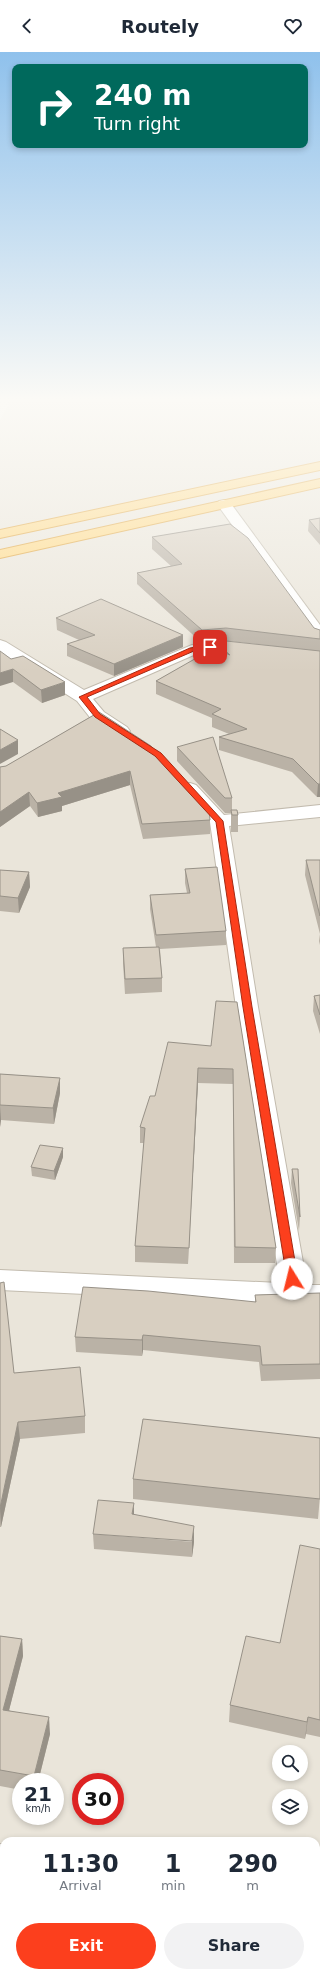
<!DOCTYPE html>
<html lang="en">
<head>
<meta charset="utf-8">
<style>
	:root { --surface:#fff; --page:#f2f2f3; --text:#1f2937; --muted:#747a83; --accent:#fc3f1d }
	body { margin:0; font-family:"DejaVu Sans",sans-serif; background:var(--page); color:var(--text); height:100vh; display:flex; flex-direction:column; font-size:15px; white-space:nowrap }
	* { box-sizing:border-box; margin:0 }
	p { font-size:13px; color:var(--muted) }
	.icon { flex:none; width:22px; height:22px; fill:none; stroke:currentColor; stroke-width:2; stroke-linecap:round; stroke-linejoin:round }
	.map { position:relative; flex:1; overflow:hidden }
	.drawer { position:absolute; left:0px; top:1785px; width:320px; height:140px; display:flex; flex-direction:column; background:var(--surface); border-radius:12px 12px 0 0; box-shadow:0 2px 6px #0003 }
	.drawer>* { flex:none }
	.top-card { position:absolute; left:12px; top:12px; width:296px; height:84px; border-radius:8px; box-shadow:0 2px 6px #0003; background:#00695c; color:#fff; overflow:hidden }
	.fabs { position:absolute; left:272px; top:1693px; display:grid; gap:8px }
	.fabs a { display:grid; place-items:center; width:36px; height:36px; border-radius:50%; background:var(--surface); box-shadow:0 2px 6px #0003; font-size:20px }
	.speed { position:absolute; left:12px; top:1721px; display:flex; gap:8px; font-size:20px; font-weight:700; text-align:center }
	.speed>* { display:grid; place-content:center; width:52px; height:52px; border-radius:50%; background:var(--surface); box-shadow:0 2px 6px #0003; line-height:1 }
	.speed small { font-size:10px; font-weight:400 }
	.speed .limit { border:6px solid #d22; background:#fff; color:#111 }
	.pin { position:absolute; display:grid; place-items:center; width:34px; height:34px; color:#fff; margin:-17px; border-radius:8px; box-shadow:0 2px 6px #0006 }
	.me { position:absolute; width:44px; margin:-22px; rotate:351deg; stroke-linejoin:round; filter:drop-shadow(0 0 3px #0008) }
	.turn { display:flex; align-items:center; gap:14px; height:84px; padding:0 16px; font-size:18px }
	.turn .icon { width:52px; height:52px; stroke-width:2.5 }
	.turn b { display:block; font-size:28px; line-height:34px }
	.eta { display:flex; justify-content:space-evenly; align-items:center; height:68px; text-align:center }
	.eta b { font-size:24px; font-weight:700; line-height:28px }
	.action { display:flex; gap:8px; margin-top:auto; padding:8px 16px }
	.action a { flex:1; height:46px; border-radius:24px; background:var(--accent); color:#fff; font-size:16px; font-weight:700; line-height:46px; text-align:center }
	.action a+a { background:var(--page); color:var(--text) }
	header { display:flex; justify-content:space-between; align-items:center; height:52px; padding:0 16px; background:var(--surface); font-size:18px; font-weight:700 }
	.map>svg:first-child { display:block }
</style>
</head>
<body>
<header><svg class="icon" aria-label="back" viewBox="0 0 24 24"><path d="M15 5l-7 7 7 7"/></svg>Routely<svg class="icon" aria-label="heart" viewBox="0 0 24 24"><path d="M12 20l-8-8c-3-5 5-10 8-4 3-6 11-1 8 4z"/></svg></header>
<div class="map">
<svg width="320" height="1925" viewBox="0 0 320 1925">
	<rect width="100%" height="100%" fill="#f6f3ec"/>
	<path fill="#eae5da" fill-rule="evenodd" d="M10,350h310v1575h-320v-1557zM279,1700h22v22h-22zM21,1730h34v34h-34zM81,1730h34v34h-34zM279,1744h22v22h-22zM4,1789h312v132h-312z"/>
	<g fill="none" stroke-linecap="round" stroke-linejoin="round">
		<g stroke="#c2bbae" stroke-width="2">
			<g id="minor">
				<polygon points="224,448 229,449 320,573 320,589 314,587 217,452 219,449"/>
				<path d="M0,588l6,2 78,48 108,-45c19,-3 40,-4 59,1l2,3 -2,3c-18,5 -37,-1 -55,2l-103,45 11,13 23,15 3,4 -3,4 -6,1 -6,-1 -23,-15 -15,-19 -77,-49z"/>
				<polygon points="190,731 196,733 224,763 320,753 320,765 229,774 258,955 307,1233 320,1233 320,1253 0,1238 0,1218 280,1231 236,955 210,770 181,737 184,733"/>
				<polygon points="0,1792 4,1793 4,1829 0,1828"/>
				<rect x="316" y="1822" width="4" height="36"/>
			</g>
		</g>
		<g stroke="#e0a43c" stroke-width="2">
			<g id="trunk">
				<polygon points="320,410 320,418 0,486 0,478"/>
				<polygon points="320,427 320,435 0,506 0,498"/>
			</g>
		</g>
		<use href="#minor" fill="#fff" fill-rule="evenodd"/>
		<use href="#trunk" fill="#ffd985" fill-rule="evenodd"/>
	</g>
	<g fill="#bab2a6">
		<polygon points="320,466 320,493 308,479 309,468"/>
		<polygon points="152,485 314,576 320,578 320,745 317,745 292,720 219,698 219,685 229,682 212,675 212,666 156,642 156,629 215,597 215,590 267,593 226,589 202,591 137,532 137,521 171,514 152,497"/>
		<polygon points="56,566 183,583 183,595 114,624 67,604 67,592 79,588 57,578"/>
		<polygon points="11,607 65,643 42,651 13,630"/>
		<polygon points="99,660 210,768 210,782 143,787 130,733 62,754 62,759 38,765 30,754 0,775 0,715 6,714"/>
		<polygon points="177,695 232,746 232,758 238,763 238,780 231,780 231,761 225,761 177,709"/>
		<polygon points="306,808 320,808 320,893 319,889 320,882 305,823"/>
		<polygon points="185,817 226,879 226,893 160,897 162,926 162,940 125,942 123,911 123,896 156,895 150,857 150,843 187,841 185,831"/>
		<polygon points="0,818 29,820 30,835 19,861 0,859"/>
		<polygon points="320,943 320,982 313,959 314,944"/>
		<polygon points="237,950 276,1196 275,1211 234,1211 233,1032 198,1031 188,1212 135,1210 135,1194 144,1091 140,1091 140,1075 155,1044 211,994"/>
		<polygon points="0,1022 60,1026 60,1041 54,1072 1,1068 0,1075"/>
		<polygon points="63,1096 63,1105 55,1128 32,1124 31,1115"/>
		<polygon points="292,1117 300,1165 299,1179 291,1131"/>
		<polygon points="0,1231 14,1321 85,1364 85,1381 20,1387 1,1475 0,1475"/>
		<polygon points="320,1241 320,1327 261,1329 259,1310 143,1298 142,1304 76,1300 75,1285 255,1250 255,1243"/>
		<polygon points="133,1427 320,1444 318,1467 133,1447"/>
		<polygon points="93,1482 194,1490 192,1505 94,1497"/>
		<polygon points="320,1497 320,1685 306,1682 305,1687 229,1670 230,1653 280,1591"/>
		<polygon points="0,1584 22,1587 23,1604 9,1658 50,1682 38,1730 21,1730 21,1738 0,1734"/>
		<polygon points="316,1841 320,1851 320,1894 316,1894"/>
		<polygon points="172,1921 306,1921 306,1924 275,1925 172,1925"/>
	</g>
	<g fill="#979187">
		<polygon points="183,583 183,595 114,624 114,612"/>
		<polygon points="13,617 13,630 0,634 0,621"/>
		<polygon points="65,630 65,643 42,651 41,638"/>
		<polygon points="18,688 18,702 0,712 0,698"/>
		<polygon points="130,719 130,733 62,754 62,759 38,765 37,751 58,741"/>
		<polygon points="318,732 320,732 320,745 317,745"/>
		<polygon points="29,740 30,754 0,775 0,760"/>
		<polygon points="29,820 30,835 19,861 18,846"/>
		<polygon points="198,1016 198,1031 188,1212 189,1196"/>
		<polygon points="60,1026 60,1041 54,1072 53,1056"/>
		<polygon points="0,1053 1,1068 0,1075"/>
		<polygon points="63,1096 63,1105 55,1128 54,1119"/>
		<polygon points="143,1283 143,1298 142,1304 142,1288"/>
		<polygon points="18,1370 20,1387 1,1475 0,1456"/>
		<polygon points="134,1451 134,1466 132,1462"/>
		<polygon points="194,1474 194,1490 192,1505 192,1489"/>
		<polygon points="22,1587 23,1604 5,1674 3,1658"/>
		<polygon points="49,1665 50,1682 38,1730 34,1730 34,1724"/>
		<polygon points="308,1665 306,1682 305,1687 307,1670"/>
	</g>
	<g fill="#d8cfc1" stroke="#979187">
		<polygon points="320,466 320,481 309,468"/>
		<polygon points="230,472 248,486 314,576 320,578 320,587 226,576 202,578 137,521 182,512 152,485"/>
		<polygon points="101,547 183,583 114,612 67,592 95,583 56,566"/>
		<polygon points="226,589 320,599 320,732 318,732 293,707 219,685 247,677 212,662 221,657 156,629 214,596 230,603 215,590"/>
		<polygon points="0,599 11,607 23,604 65,630 41,638 13,617 0,621"/>
		<polygon points="99,660 151,694 209,757 210,768 142,772 130,719 58,741 62,745 37,751 29,740 0,760 0,715 6,714"/>
		<polygon points="0,677 18,688 0,698"/>
		<polygon points="213,685 232,746 225,746 177,695"/>
		<polygon points="231,758 237,758 238,763 232,763"/>
		<polygon points="306,808 320,808 320,864"/>
		<polygon points="217,815 226,879 156,883 150,843 190,841 185,817"/>
		<polygon points="0,818 29,820 18,846 0,844"/>
		<polygon points="159,895 162,926 125,927 123,896"/>
		<polygon points="320,943 320,963 314,944"/>
		<polygon points="216,949 237,950 276,1196 235,1195 233,1017 198,1016 189,1196 135,1194 145,1076 140,1075 150,1044 155,1044 168,990 211,994"/>
		<polygon points="0,1022 60,1026 53,1056 0,1053"/>
		<polygon points="40,1093 63,1096 54,1119 31,1115"/>
		<polygon points="292,1117 298,1117 300,1165"/>
		<polygon points="4,1230 14,1321 80,1315 85,1364 18,1370 0,1456 0,1231"/>
		<polygon points="83,1235 148,1239 256,1250 255,1243 320,1241 320,1312 262,1313 260,1294 143,1283 142,1288 75,1285"/>
		<polygon points="143,1367 320,1386 320,1447 133,1427"/>
		<polygon points="98,1448 134,1451 132,1462 194,1474 192,1489 93,1482"/>
		<polygon points="300,1493 320,1497 320,1668 308,1665 307,1670 230,1653 246,1584 280,1591"/>
		<polygon points="0,1584 22,1587 3,1658 49,1665 34,1724 0,1718"/>
		<polygon points="0,1824 4,1824 4,1921 95,1921 95,1925 0,1925"/>
		<polygon points="316,1841 319,1841 320,1851 320,1876 316,1876"/>
	</g>
	<linearGradient id="sky" x2="0" y2="1"><stop stop-color="#8fc1ec"/><stop offset="0.56" stop-color="#fbfaf6"/><stop offset="1" stop-color="#fbfaf6" stop-opacity="0"/></linearGradient>
	<rect width="320" height="620" fill="url(#sky)"/>
	<polygon fill="#fc3f1d" stroke="#a42913" points="210,593 213,595 212,597 194,599 87,645 100,662 161,701 223,769 252,955 298,1227 292,1231 287,1227 243,955 216,770 155,704 95,665 79,645 190,596"/>
</svg>
<div class="fabs">
<a><svg class="icon" aria-label="search" viewBox="0 0 24 24"><circle cx="10" cy="10" r="6"/><path d="M15 15l6 6"/></svg></a>
<a><svg class="icon" aria-label="layers" viewBox="0 0 24 24"><path d="M12 4l9 5-9 5-9-5zM3 14l9 5 9-5"/></svg></a>
</div>
<div class="speed"><div>21<small>km/h</small></div><div class="limit">30</div></div>
<div class="pin" style="left:210px;top:595px;background:#d93025"><svg class="icon" aria-label="arrive" viewBox="0 0 24 24"><path d="M6 21V4h12l-3 4 3 4H6"/></svg></div>
<svg class="me" style="left:292px;top:1227px" viewBox="-20 -20 40 40"><circle r="19" fill="#fff"/><path d="M0-13L10 11 0 6-10 11z" fill="#fc3f1d"/></svg>
<div class="top-card">
<div class="turn"><svg class="icon" aria-label="right" viewBox="0 0 24 24"><path d="M7 20v-9h11M14 6l5 5-5 5"/></svg><div><b>240 m</b>Turn right</div></div>
</div>
<section class="drawer">
<div class="eta">
<div><b>11:30</b><p>Arrival</p></div>
<div><b>1</b><p>min</p></div>
<div><b>290</b><p>m</p></div>
</div>
<div class="action"><a>Exit</a><a>Share</a></div>
</section>
</div>
</body>
</html>
